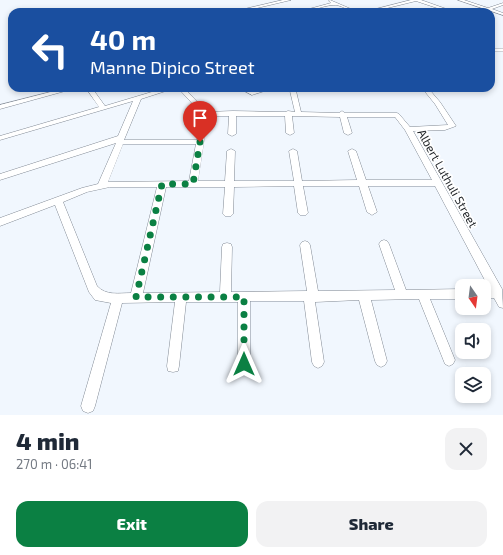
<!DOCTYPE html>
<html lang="en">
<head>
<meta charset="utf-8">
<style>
	:root { --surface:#fff; --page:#f2f2f3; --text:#1f2937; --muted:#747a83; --accent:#0b8043 }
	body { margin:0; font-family:"Exo 2",sans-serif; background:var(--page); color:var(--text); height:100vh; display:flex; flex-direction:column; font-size:15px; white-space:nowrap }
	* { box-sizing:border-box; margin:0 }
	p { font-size:13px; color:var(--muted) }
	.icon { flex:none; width:22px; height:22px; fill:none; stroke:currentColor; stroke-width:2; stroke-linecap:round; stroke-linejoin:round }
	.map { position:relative; height:415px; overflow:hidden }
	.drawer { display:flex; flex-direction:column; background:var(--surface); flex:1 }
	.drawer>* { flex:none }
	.top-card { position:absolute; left:8px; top:8px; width:487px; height:84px; border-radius:12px; box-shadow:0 2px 6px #0003; background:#1a4fa0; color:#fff; overflow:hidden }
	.needle { width:26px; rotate:166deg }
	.fabs { position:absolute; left:455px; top:279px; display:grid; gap:8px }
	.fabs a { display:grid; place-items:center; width:36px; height:36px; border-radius:8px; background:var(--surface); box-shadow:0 2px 6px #0003; font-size:20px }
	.pin { position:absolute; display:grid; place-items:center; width:34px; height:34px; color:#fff; margin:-41px -17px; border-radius:50% 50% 50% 0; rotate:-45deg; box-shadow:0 0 4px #0007 }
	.pin .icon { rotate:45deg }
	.me { position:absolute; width:44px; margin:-22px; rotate:0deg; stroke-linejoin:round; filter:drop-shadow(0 0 3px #0008) }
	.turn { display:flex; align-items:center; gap:14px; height:84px; padding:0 16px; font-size:18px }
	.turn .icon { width:52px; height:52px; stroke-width:2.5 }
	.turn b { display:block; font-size:28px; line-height:34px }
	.round { display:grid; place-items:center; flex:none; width:42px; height:42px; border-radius:12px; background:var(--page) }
	.headline { display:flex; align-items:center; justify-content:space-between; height:68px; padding:0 16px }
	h1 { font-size:24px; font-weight:800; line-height:30px }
	.action { display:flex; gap:8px; margin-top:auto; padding:8px 16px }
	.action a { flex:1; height:46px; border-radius:12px; background:var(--accent); color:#fff; font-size:16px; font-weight:800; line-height:46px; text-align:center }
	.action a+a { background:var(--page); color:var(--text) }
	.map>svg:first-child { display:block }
</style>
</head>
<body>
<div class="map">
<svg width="503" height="415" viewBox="0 0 503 415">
	<rect width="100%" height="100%" fill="#f1f7fe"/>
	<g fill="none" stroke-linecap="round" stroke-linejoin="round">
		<g stroke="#828a95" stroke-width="3.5">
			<polyline id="lane" points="491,50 503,50"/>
		</g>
		<g stroke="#828a95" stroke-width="1">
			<g id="street">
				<polygon points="283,0 291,0 240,12 232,12"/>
				<path d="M330,0l28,12c-9,0 -17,-8 -25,-7 -12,1 -23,7 -35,7l33,-9 -2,-2z"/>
				<polygon points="411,0 421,0 455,12 449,12 416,1 371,12 364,12"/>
				<polygon points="458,0 464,0 488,8 503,3 503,5 492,9 503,13 503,15"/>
				<polygon points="66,88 76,88 0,109 0,105"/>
				<path d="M86,88h6l13,18 60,-18h10l-34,11 -17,41h73l5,-26 -24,-26h6l23,24 26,-1 52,1 3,-1 7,1 -5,-21 3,-3h6l-3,3 5,21 38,1 3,-2 3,2h52l2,1 11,13 38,-2 -13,-21 -13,-16h6l12,14 16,24 -11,4 -32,1 89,158 1,19 -4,-1 -5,-9h-10v-10h5l-54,-102h-67l9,26 -5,3 -5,-3 -8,-26h-56l5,27 -2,2h-6l-2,-2 -4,-27 -60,1 -1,27 -2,2h-6l-2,-2 2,-27h-59l-23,106 77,-1 2,-45 1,-3 4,-1 4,1 1,3 -1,45 76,-1 -7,-46 2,-3 3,-1 3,1 2,3 8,46 77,-1 -16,-46 2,-3 3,-1 3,1 2,3 17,46 56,-1v10h-32l25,61 -2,4 -4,2 -4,-2 -26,-65 -48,1 16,61 -2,4 -4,2 -4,-2 -2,-4 -16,-61 -44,2 9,60 -2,4 -4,2 -4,-2 -2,-4 -8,-61h-54v63l-1,5 -5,1 -5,-1 -1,-5v-62h-52l-7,64 -1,5 -5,1 -5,-1 -1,-5 8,-64 -53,1 -27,103 -2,5 -5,2 -5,-2 -2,-5 30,-103 -16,-3 -6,-8 -34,-87 -55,21v-8l82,-30 16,-4 18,-41 -116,37v-6l118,-38 15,-35 -133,39v-4l99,-29zM208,116h21l-1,18 4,2 4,-2v-18h49l1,17 4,2 4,-2 -2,-17 48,1 4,16 4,2 4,-2 -5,-16h48l10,13 27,50h-66l-10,-29 -4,-2 -4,2 9,29 -55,1 -5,-30 -4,-2 -4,2 5,30h-60l1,-30 -4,-2 -4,2 -2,30h-27zM123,144h73l-7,37 -81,1zM110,187h47l-26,106c-12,0 -25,3 -34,-7l-34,-84 24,-10z"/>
				<polygon points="239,88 247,88 253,91 264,88 274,88 252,95"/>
			</g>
		</g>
		<use href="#lane" stroke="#fff" stroke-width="3"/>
		<use href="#street" fill="#fff" fill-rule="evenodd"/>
	</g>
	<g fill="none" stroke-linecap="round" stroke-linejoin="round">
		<polyline stroke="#0b8043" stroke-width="7" stroke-dasharray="0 12.6" points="200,142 193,184 162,184 136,297 244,297 244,364"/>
	</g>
	<g text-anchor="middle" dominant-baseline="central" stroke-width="3.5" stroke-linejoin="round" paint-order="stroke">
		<g font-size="12" fill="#1f2327" stroke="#fff">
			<text transform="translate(448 178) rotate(61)">Albert Luthuli Street</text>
		</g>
	</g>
</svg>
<div class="fabs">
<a><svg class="needle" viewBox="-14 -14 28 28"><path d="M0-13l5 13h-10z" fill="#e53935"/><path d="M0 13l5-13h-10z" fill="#747a83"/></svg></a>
<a><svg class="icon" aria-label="sound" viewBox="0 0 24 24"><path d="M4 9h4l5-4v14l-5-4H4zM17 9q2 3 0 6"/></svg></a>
<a><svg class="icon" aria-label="layers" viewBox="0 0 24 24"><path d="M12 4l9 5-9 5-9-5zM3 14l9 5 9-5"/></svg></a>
</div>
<div class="pin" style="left:200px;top:142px;background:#d93025"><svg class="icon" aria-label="arrive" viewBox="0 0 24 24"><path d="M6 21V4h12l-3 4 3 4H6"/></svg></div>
<svg class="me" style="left:244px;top:364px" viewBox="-20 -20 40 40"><path d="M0-17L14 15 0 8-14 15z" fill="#0b8043" stroke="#fff" stroke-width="4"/></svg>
<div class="top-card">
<div class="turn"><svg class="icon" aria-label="left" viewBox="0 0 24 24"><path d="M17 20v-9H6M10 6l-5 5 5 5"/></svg><div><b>40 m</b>Manne Dipico Street</div></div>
</div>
</div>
<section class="drawer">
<div class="headline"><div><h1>4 min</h1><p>270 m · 06:41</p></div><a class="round"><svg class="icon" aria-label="close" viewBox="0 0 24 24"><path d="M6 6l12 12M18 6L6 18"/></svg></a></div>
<div class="action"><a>Exit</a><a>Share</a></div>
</section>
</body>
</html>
